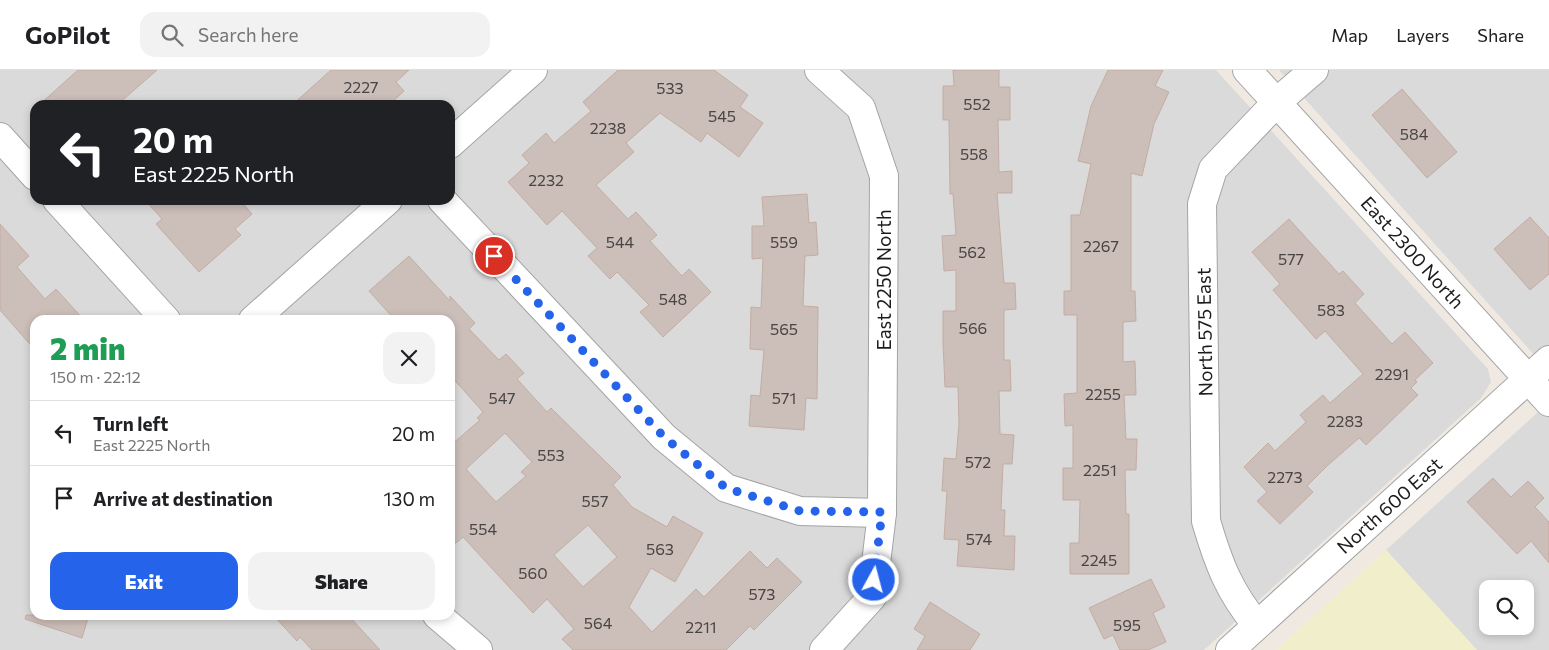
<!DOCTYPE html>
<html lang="en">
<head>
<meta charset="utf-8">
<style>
	:root { --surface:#fff; --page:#f2f2f2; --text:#202124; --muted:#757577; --line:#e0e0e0; --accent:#2563eb }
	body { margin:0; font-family:Commissioner,sans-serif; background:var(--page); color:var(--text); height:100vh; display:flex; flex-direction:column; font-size:19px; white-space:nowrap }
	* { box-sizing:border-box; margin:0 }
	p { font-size:16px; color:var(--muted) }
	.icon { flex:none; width:28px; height:28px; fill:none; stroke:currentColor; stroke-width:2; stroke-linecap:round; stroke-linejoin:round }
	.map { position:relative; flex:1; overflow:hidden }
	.panel { position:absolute; left:30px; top:245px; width:425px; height:305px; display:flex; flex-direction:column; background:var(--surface); border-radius:15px; box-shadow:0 2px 8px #0003 }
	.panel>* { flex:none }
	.guide { position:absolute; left:30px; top:30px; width:425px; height:105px; border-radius:15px; box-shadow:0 2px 8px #0003; background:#202124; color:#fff; overflow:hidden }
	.controls { position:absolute; left:1479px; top:510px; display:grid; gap:10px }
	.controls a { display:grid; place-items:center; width:55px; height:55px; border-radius:10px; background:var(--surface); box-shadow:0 2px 8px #0003; font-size:25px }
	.pin { position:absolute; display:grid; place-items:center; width:42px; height:42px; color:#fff; margin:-21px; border:2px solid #fff; border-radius:50%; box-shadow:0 1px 5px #0007 }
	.me { position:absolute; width:55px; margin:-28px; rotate:7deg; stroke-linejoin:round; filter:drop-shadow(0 0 4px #0008) }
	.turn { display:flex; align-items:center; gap:18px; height:105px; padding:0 20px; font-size:22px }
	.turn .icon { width:65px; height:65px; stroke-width:2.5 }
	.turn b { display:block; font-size:35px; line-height:42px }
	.round { display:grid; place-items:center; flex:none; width:52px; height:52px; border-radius:15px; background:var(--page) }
	.head { display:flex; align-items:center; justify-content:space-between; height:85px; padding:0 20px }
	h1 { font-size:30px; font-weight:800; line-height:38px; color:#1e9e55 }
	.button { display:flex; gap:10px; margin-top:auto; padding:10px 20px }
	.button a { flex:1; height:58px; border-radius:15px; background:var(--accent); color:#fff; font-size:20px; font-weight:800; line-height:58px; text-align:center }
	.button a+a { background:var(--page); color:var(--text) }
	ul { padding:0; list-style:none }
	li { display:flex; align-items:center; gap:15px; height:65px; padding:0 20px; border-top:1px solid var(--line) }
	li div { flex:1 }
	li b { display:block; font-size:19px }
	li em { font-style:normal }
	header { display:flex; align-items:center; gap:30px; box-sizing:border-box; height:70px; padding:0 25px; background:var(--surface); border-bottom:1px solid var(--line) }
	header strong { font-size:24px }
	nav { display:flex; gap:28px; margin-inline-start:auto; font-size:18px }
	.search { width:350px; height:45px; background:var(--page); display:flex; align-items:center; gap:12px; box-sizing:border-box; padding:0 18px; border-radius:15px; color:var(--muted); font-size:19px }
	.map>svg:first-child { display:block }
</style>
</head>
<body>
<header>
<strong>GoPilot</strong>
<div class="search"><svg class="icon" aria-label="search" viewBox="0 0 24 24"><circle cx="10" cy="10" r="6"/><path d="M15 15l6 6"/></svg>Search here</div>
<nav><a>Map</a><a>Layers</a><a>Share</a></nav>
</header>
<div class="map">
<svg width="1549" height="580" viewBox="0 0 1549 580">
	<rect width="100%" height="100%" fill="#f0e9e2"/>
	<g fill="#dbdada" fill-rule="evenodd">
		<path d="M0,0h1216l272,299 3,13 -10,16 -277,252h-1204zM35,35h415v95h-415zM35,250h415v295h-415z"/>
		<polygon points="1279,0 1549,0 1549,275 1536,287"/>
		<path d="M1549,332v248h-72l-91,-100zM1488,519h37v37h-37z"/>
	</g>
	<polygon fill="#f1efcb" points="1386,480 1477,580 1276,580"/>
	<g fill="#ccbeb8" stroke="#c3ada3" fill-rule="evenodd">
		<polygon points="78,0 157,0 117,35 39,35"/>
		<polygon points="331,0 409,0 396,12 404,21 389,35 292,35"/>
		<polygon points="618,0 714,0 748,25 740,37 763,53 739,87 707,63 701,72 660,43 626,73 634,82 596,115 628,149 636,142 657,165 650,171 682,206 689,199 711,222 663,267 640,242 649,235 617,202 610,209 588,186 597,178 562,141 547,155 508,112 529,93 522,85 546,63 554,73 591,41 583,32"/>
		<polygon points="953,0 999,0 999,17 1010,17 1010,50 998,50 999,102 1012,101 1012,123 997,123 1004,213 1015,213 1016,239 1004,240 1004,290 1010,290 1011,321 999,321 1000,364 1014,365 1012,394 1003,394 1001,440 1005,440 1004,466 1015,466 1014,500 957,496 959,470 944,469 947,421 942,421 944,388 956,389 959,354 958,317 945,317 943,273 943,241 956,241 956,200 944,201 942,166 956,165 953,124 950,124 949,50 943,50 943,16 954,16"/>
		<polygon points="1108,0 1163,0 1155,16 1169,22 1154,54 1142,106 1131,103 1131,221 1135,221 1136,251 1123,252 1123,292 1135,291 1136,325 1124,325 1126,369 1137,369 1136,400 1125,400 1126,444 1129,444 1129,504 1070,504 1070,473 1079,473 1080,430 1063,430 1063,398 1073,398 1073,355 1065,356 1064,324 1077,323 1077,245 1064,245 1064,221 1071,221 1071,145 1080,145 1091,94 1078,91 1091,36"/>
		<polygon points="1402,19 1457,82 1427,108 1372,45"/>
		<polygon points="807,124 809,153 816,152 818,185 805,186 803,236 818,237 817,329 806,328 804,360 749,356 751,325 760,326 764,280 750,279 751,237 761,238 763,188 752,189 752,156 764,156 762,127"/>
		<polygon points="145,130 240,130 252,144 235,159 241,165 199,202 156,154 162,149"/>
		<polygon points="1530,147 1549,168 1549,204 1530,220 1494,179"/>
		<polygon points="1289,149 1339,204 1343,201 1364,224 1355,233 1392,274 1405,262 1433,293 1415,310 1417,312 1411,318 1418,325 1366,375 1359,368 1327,396 1307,416 1313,422 1280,454 1257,431 1267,422 1244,397 1268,373 1275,381 1306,352 1300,345 1323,325 1330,333 1363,304 1325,261 1316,269 1273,220 1280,214 1252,182"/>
		<polygon points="0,154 29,186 17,197 45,229 56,219 84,250 35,250 35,280 0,240"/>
		<path d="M409,186l41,45v-5l25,27 -6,6 30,31 7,-6 18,19 -7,6 30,33 4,-4 70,69 -8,8 19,22 35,20 6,-11 30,17 -28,49 -24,-14 -22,39 23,25 44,-43 8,8 46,-46 17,17 10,-10 25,24 -48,48 -4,-4 -24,24h-153l-11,-11 12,-10 -27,-30 -14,14 -70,-76 -13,11v-102l30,-26 -3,-2 6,-6 -33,-37v-55h-55l-26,-29zM505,363l27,29 -11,10 5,4 -30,26 -30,-33zM588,455l29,32 -34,30 -29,-32z"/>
		<polygon points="1493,408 1511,427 1528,411 1544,428 1535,437 1549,452 1549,493 1531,471 1517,484 1467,432"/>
		<polygon points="1151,509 1165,537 1153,543 1166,572 1148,580 1120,580 1113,565 1104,569 1089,538"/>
		<polygon points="930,532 980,564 970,580 917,580 925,566 914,559"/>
		<polygon points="26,545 89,545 82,568 25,549"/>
		<polygon points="273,545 348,545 380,580 312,580 300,567 297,571"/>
	</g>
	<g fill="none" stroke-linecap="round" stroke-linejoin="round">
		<g stroke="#a4a4a4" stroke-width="30">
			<g id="minor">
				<polyline points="819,0 861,38 884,106 882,443 872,527 824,580"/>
				<polyline points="1247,0 1549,332"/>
				<polyline points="0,67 35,106"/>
				<polyline points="450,74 533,0"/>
				<polyline points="57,130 166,250"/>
				<polyline points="442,130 664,367 726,418 800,441 882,443"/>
				<polyline points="253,250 388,130"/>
				<polyline points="437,545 478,580"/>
				<path d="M1257,555c-28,-33 -39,-63 -51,-104l-4,-317 11,-35 64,-67 37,-32"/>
				<polyline points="1230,580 1549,290"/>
			</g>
		</g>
		<use href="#minor" stroke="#fff" stroke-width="28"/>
	</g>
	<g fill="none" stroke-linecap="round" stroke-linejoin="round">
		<polyline stroke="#2563eb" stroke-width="9" stroke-dasharray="0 16.2" points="494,186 664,367 726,418 800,441 882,442 874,510"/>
	</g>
	<g text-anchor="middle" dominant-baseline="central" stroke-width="4.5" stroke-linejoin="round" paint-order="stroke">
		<g font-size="16" fill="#494544">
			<text x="361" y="16">2227</text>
			<text x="670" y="17">533</text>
			<text x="977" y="33">552</text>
			<text x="722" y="45">545</text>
			<text x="608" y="57">2238</text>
			<text x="1414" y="63">584</text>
			<text x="974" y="83">558</text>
			<text x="546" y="109">2232</text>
			<text x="620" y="171">544</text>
			<text x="784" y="171">559</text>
			<text x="1101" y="175">2267</text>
			<text x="972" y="181">562</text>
			<text x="1291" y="188">577</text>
			<text x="673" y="228">548</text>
			<text x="1331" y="239">583</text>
			<text x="973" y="257">566</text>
			<text x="784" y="258">565</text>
			<text x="1392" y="303">2291</text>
			<text x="1103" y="323">2255</text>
			<text x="502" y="327">547</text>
			<text x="784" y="327">571</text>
			<text x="1345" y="350">2283</text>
			<text x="551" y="384">553</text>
			<text x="978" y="391">572</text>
			<text x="1100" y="399">2251</text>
			<text x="1285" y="406">2273</text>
			<text x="595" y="430">557</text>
			<text x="483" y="458">554</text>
			<text x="979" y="468">574</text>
			<text x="660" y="478">563</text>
			<text x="1099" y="489">2245</text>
			<text x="533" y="502">560</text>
			<text x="762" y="523">573</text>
			<text x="598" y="552">564</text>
			<text x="1127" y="554">595</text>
			<text x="701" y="556">2211</text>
		</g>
		<g font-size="19" fill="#1d1d1d" stroke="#fff">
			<text transform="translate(1413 182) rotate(48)">East 2300 North</text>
			<text transform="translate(883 210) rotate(-90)">East 2250 North</text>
			<text transform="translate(1204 262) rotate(-91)">North 575 East</text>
			<text transform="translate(1389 435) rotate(-42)">North 600 East</text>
		</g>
	</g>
</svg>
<div class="controls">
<a><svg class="icon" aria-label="search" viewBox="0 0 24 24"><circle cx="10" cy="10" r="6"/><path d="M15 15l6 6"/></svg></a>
</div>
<div class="pin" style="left:494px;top:186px;background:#d93025"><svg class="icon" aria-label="arrive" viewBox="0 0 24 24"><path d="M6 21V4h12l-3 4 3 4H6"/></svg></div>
<svg class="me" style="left:874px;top:510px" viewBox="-20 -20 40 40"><circle r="17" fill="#2563eb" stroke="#fff" stroke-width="3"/><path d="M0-11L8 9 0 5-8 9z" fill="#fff"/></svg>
<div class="guide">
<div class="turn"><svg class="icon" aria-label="left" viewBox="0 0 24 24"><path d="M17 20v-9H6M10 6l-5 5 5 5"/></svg><div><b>20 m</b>East 2225 North</div></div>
</div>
<section class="panel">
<div class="head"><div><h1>2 min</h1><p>150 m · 22:12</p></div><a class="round"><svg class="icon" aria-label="close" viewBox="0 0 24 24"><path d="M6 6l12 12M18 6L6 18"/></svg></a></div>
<ul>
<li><svg class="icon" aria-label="left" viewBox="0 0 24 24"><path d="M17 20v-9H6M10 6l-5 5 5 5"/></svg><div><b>Turn left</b><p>East 2225 North</p></div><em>20 m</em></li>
<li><svg class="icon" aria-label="arrive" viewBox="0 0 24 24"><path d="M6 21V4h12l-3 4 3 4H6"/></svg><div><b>Arrive at destination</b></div><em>130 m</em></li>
</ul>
<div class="button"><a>Exit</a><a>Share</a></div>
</section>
</div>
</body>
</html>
